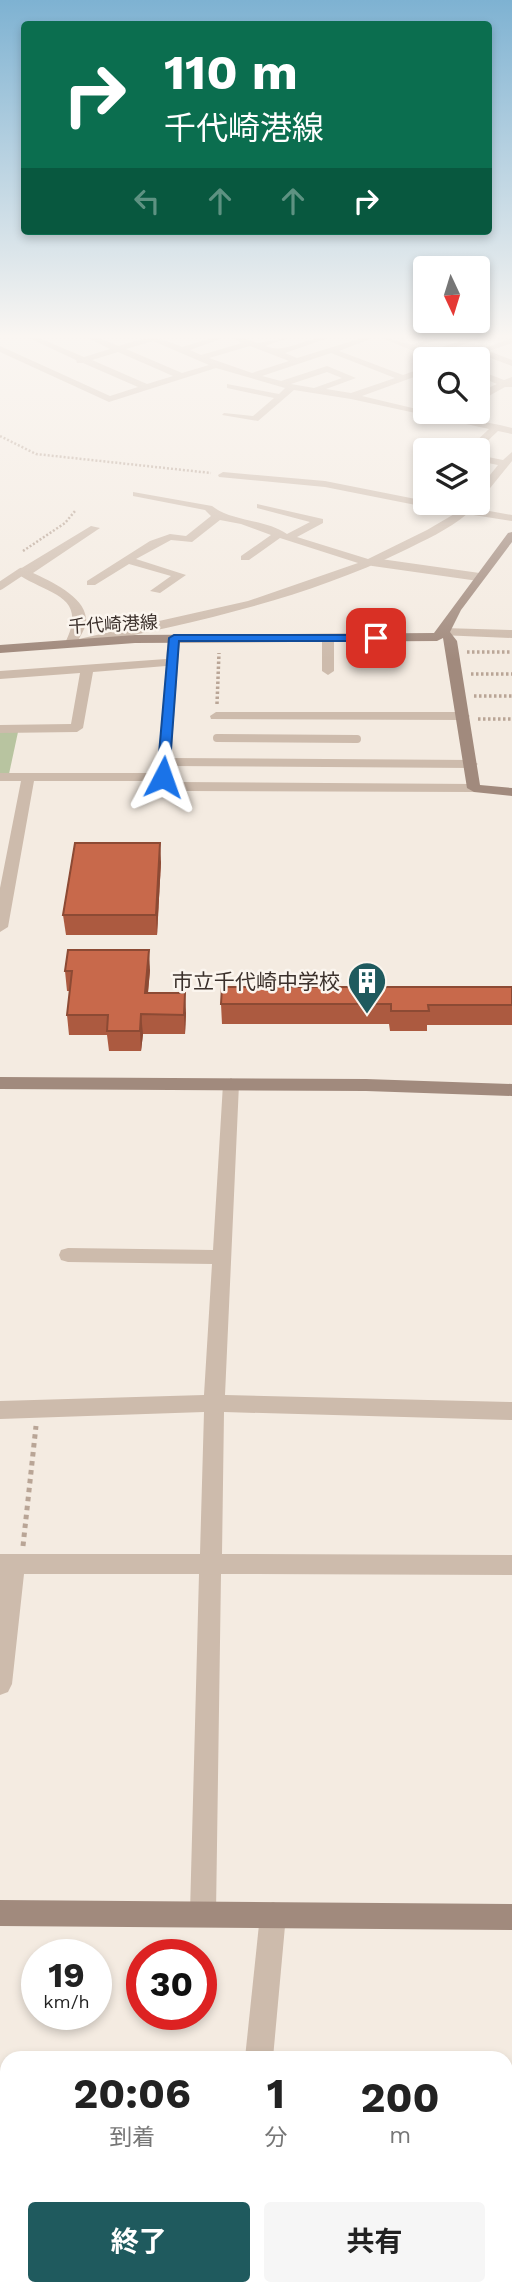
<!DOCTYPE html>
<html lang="ja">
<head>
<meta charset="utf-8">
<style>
	:root { --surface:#fff; --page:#f6f6f6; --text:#222; --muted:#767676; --accent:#1f5a5e }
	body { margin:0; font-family:"Work Sans","Noto Sans JP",sans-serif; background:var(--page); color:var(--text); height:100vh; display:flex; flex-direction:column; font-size:26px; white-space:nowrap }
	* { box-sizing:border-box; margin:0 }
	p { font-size:23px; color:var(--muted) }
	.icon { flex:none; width:38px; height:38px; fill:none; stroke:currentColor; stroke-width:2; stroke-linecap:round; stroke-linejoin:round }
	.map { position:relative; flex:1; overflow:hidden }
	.side { position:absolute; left:0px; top:2051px; width:513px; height:245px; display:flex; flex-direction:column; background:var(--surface); border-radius:21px 21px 0 0; box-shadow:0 4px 10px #0003 }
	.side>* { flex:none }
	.banner { position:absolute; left:21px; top:21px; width:471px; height:214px; border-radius:7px; box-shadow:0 4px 10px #0003; background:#0b6e4f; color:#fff; overflow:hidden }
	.needle { width:46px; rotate:176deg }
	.buttons { position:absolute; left:413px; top:256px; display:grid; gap:14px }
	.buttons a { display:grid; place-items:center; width:77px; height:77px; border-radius:7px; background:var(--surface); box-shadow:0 4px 10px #0003; font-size:35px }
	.speed { position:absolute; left:21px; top:1939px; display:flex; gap:14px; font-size:35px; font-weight:700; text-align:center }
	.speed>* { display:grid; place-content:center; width:91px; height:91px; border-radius:50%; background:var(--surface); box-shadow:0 4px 10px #0003; line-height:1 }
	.speed small { font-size:18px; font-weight:400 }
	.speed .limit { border:10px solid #d22; background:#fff; color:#111 }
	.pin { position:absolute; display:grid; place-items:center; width:60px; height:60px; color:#fff; margin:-30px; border-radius:14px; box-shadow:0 4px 10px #0006 }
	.me { position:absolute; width:77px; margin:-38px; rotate:4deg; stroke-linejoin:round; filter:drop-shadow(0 0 5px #0008) }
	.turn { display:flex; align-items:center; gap:24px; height:147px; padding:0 28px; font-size:32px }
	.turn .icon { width:91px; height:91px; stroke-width:2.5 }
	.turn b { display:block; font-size:49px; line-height:60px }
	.lanes { display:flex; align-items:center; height:66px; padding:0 28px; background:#0003; justify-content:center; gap:35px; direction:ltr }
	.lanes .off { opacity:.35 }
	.eta { display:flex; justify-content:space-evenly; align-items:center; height:119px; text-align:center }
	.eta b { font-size:42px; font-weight:700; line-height:49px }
	.action { display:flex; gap:14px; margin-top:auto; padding:14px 28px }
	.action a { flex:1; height:80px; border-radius:7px; background:var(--accent); color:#fff; font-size:28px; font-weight:700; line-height:80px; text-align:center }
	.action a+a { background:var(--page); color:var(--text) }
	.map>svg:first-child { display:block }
</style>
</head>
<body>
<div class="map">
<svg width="512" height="2296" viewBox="0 0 512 2296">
	<rect width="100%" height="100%" fill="#f4ebe1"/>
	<polygon fill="#b8c4a0" points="0,732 18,732 9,774 0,774"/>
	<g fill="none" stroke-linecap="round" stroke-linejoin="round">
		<g stroke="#b9a596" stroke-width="2.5" stroke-dasharray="2 2" stroke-linecap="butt">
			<polyline points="0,436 36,454 211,473"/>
			<polyline points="23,551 65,523 75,511"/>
		</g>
		<g stroke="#b9a596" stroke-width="3.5" stroke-dasharray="2.5 2.5" stroke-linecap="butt">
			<polyline points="467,652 512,652"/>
			<polyline points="471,674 512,674"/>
			<polyline points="474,696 512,696"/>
			<polyline points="217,704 219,653"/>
			<polyline points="478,719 512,719"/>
		</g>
		<polyline stroke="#b9a596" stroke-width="5" stroke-dasharray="4.5 4.5" stroke-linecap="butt" points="23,1546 36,1426"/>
		<g stroke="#cdbbac" stroke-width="8">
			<polyline points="373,562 479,577"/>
			<polyline points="0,586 21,572"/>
			<polyline points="217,738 357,739"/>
		</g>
		<g fill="#cdbbac" fill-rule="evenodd">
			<path d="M29,338h10l45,19 26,-8 -22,-11h10l21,8c28,-9 35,-11 63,1l30,-9h11l-33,12 11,5 41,-12 -9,-5h11l13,5 31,-5 -23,8c22,9 40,-10 63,-8l-43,15 12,5 65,-20h11l-34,13 64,24 22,-8v6l-63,23 63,15 75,14 12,3v6l-14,-3 -20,19h-11l22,-21 -138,-30 -57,-9 -36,31 -36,-6 2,-2 29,3 21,-18 -47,-10v-4l52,10 6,-6 -69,-20 -107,34 -109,-50v-6l110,50 28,-9 -55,-24h-6l-1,-3zM153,341l56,24 -27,8 -56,-24zM250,346l39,15 -37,12 -43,-15zM118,352l55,24 -26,8 -55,-24zM331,353l64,25 -44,15 -25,-4 30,-11 -29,-12 -46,15 -19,-5zM327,372l15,6 -28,10 -23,-4z"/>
			<path d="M382,338c10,-1 20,6 30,6 10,-1 19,-6 30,-6l-24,9c21,8 42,-11 63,-9l-44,16 9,5h-13z"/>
			<polygon points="512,338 512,343 489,351 512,360 512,366 480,354 467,359 454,359"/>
			<polygon points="478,370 504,380 512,377 512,387 505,387 478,402 481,391 497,384 478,376"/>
			<polygon points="512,452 512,461 482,498 478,499 478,490 498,465 478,461 478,455 503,460"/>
			<path d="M223,472l102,9 136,27 6,-6 11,-1 -5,7 39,7v6l-45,-7c-19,16 -42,26 -64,37 -101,49 -211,72 -321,95l-5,-3 -10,3 -2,-3c25,-50 -20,-48 -50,-71l76,-46 9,2 -67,45c17,8 51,23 53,45 1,8 -4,15 -7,21l169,-38 110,-38 -78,-25 -31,22h-8v-4l30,-21 -30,-11 -21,-4 -28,22 -21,-2 -35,19 50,16 -26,18 -10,-2 21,-15 -42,-12 -34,21h-8v-4l63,-40 20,-7 16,2 25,-20 -6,-6 -72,-14v-4l79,14c20,16 54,13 75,28l23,-12 -53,-14v-4l66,15v4l-26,14 71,22 59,-29 29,-17 -131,-26 -106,-10 -1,-2z"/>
			<polygon points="444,628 512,630 512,638 440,635 440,629"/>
			<polygon points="174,634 180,638 171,758 471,760 478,764 471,768 171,766 170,776 177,782 474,784 481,788 474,792 185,791 168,788 160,781 34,781 8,927 0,932 0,888 21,781 0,781 0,773 157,773 166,666 93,672 83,728 77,732 0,733 0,725 71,724 80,673 0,679 0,671 166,659 168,638"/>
			<polygon points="328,634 334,638 334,671 328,675 322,671 322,638"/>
			<polygon points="216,712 464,712 470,716 464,720 211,719 210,716"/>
			<polygon points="231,1078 239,1084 225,1395 512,1402 512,1420 224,1412 222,1554 512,1555 512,1575 221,1574 216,1913 212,1922 203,1926 194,1922 190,1913 199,1574 24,1574 12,1684 8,1692 0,1695 0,1554 200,1554 204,1412 0,1419 0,1401 204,1395 212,1264 68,1262 61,1260 59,1255 61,1250 68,1248 213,1250 223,1084"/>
			<polygon points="273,1902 282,1906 286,1915 273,2058 245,2058 260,1915 264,1906"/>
			<polygon points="506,2124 512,2126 512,2154 506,2152"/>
			<polygon points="37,2289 67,2289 65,2296 35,2296"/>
		</g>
		<g fill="#a18a7d" fill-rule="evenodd">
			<polygon points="512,532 512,542 461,610 450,632 457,641 480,785 512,788 512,796 474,792 467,788 443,638 437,641 135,643 0,653 0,645 135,635 434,633 508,533"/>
			<polygon points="0,1077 366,1079 512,1084 512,1096 366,1091 0,1089"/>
			<polygon points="0,1900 512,1904 512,1930 0,1926"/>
		</g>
	</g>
	<g fill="#ac5a40">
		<polygon points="161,862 157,935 66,935 63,915"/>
		<polygon points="150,970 148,993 186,1013 185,1034 143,1034 141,1051 109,1051 107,1035 69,1035 67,1015 70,991 67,991 65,971"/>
		<polygon points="512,987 512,1025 427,1025 427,1031 390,1031 389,1024 222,1024 221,1004"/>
	</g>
	<g fill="#8c4a34">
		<polygon points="160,843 161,862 157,935 156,915"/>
		<polygon points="149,950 150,970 146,1013 145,993"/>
		<polygon points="185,993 186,1013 185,1034 184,1015"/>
		<polygon points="141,1014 143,1034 141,1051 140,1031"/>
	</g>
	<g fill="#c8694b" stroke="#8c4a34" stroke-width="2">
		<polygon points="75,843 160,843 156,915 63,915"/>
		<polygon points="68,950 149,950 145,993 185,993 184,1015 141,1014 140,1031 107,1031 108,1015 67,1015 72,971 65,971"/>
		<polygon points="222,987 512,987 512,1005 428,1005 429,1011 391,1011 391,1004 221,1004"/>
	</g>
	<linearGradient id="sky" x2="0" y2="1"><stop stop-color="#7eb2d2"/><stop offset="0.51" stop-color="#faf6f2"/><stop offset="1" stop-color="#faf6f2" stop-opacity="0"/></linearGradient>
	<rect width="512" height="659" fill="url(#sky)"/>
	<polygon fill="#1a73e8" stroke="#114b97" stroke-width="2" points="174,635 376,635 381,638 376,641 179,641 169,777 163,781 157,777 169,638"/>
	<defs>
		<g id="building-pin" transform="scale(2.0125)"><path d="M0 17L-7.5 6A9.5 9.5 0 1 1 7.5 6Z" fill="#1f5a5e" stroke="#fbf5ee"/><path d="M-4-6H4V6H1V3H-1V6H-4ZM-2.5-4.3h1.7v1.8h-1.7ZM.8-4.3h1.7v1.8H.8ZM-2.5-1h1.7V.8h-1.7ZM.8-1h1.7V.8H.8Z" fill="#fff"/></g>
	</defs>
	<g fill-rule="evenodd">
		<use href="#building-pin" x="367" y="981"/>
	</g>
	<g text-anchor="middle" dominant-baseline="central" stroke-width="5" stroke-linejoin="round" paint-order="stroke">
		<g font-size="18" fill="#3b302b" stroke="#fbf5ee">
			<text transform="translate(113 624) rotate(-3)">千代崎港線</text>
		</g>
		<g font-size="21" fill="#3b302b" stroke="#fbf5ee" text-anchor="end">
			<text x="340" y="981">市立千代崎中学校</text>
		</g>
	</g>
</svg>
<div class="buttons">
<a><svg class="needle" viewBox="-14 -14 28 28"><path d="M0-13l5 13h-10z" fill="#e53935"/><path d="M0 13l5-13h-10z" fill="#767676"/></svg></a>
<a><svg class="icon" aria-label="search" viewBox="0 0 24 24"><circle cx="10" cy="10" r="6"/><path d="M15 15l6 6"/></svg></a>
<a><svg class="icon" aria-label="layers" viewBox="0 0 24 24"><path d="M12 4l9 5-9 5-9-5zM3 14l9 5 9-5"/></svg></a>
</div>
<div class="speed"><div>19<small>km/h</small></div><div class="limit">30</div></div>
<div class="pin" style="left:376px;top:638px;background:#d93025"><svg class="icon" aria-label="arrive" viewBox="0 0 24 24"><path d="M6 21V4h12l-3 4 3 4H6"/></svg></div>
<svg class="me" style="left:163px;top:777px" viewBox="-20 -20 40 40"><path d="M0-17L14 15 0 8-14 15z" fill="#1a73e8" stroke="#fff" stroke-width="4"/></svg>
<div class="banner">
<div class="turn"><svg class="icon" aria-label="right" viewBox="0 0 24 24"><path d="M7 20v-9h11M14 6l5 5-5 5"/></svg><div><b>110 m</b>千代崎港線</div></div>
<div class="lanes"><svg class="icon off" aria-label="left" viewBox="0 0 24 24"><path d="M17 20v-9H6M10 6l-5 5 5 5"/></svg><svg class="icon off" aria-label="ahead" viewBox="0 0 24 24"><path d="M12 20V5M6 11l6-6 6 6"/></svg><svg class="icon off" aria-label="ahead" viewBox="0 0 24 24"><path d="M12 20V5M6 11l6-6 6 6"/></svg><svg class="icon" aria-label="right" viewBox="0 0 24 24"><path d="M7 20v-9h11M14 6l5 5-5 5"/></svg></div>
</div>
<section class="side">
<div class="eta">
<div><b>20:06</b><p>到着</p></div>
<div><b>1</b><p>分</p></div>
<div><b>200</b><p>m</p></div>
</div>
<div class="action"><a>終了</a><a>共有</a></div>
</section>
</div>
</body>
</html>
